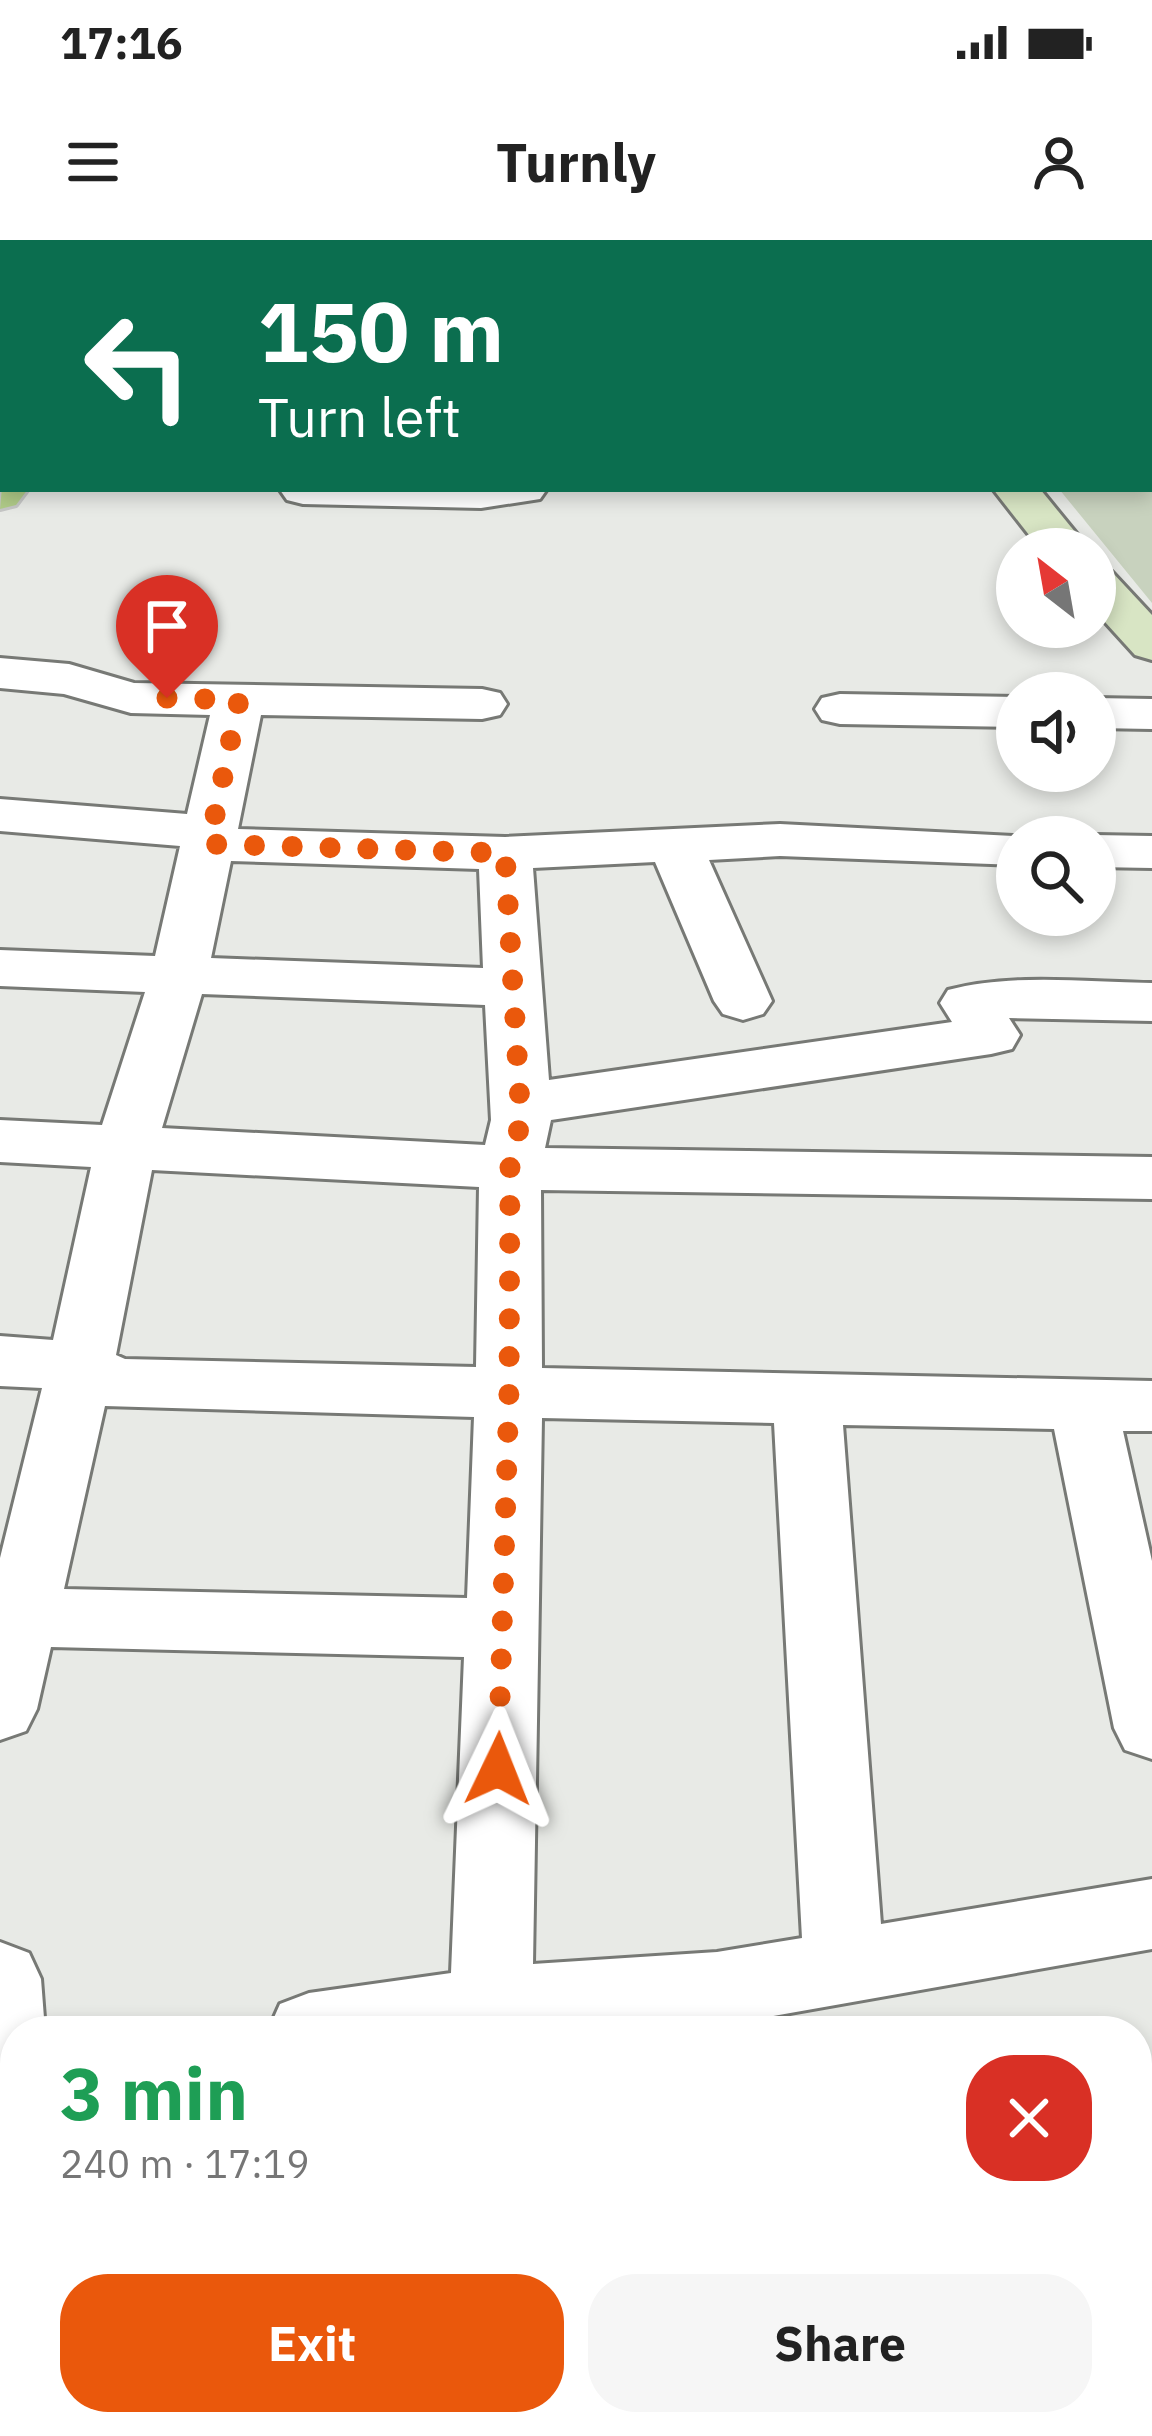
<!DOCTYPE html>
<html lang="en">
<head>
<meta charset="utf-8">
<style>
	:root { --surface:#fff; --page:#f6f6f6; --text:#222; --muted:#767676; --accent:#ea580c }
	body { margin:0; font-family:"IBM Plex Sans",sans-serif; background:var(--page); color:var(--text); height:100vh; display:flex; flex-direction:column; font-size:45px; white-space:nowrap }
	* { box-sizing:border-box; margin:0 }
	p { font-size:39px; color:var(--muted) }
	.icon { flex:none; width:66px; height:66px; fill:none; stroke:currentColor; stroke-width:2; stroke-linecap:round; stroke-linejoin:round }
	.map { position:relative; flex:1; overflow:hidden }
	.drawer { position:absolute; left:0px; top:1776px; width:1152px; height:420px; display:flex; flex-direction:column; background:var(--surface); border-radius:48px 48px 0 0; box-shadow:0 6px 18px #0003 }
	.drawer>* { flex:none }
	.hud { position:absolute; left:0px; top:0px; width:1152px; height:252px; box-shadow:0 6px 18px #0003; background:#0b6e4f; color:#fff; overflow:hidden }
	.needle { width:78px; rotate:329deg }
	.controls { position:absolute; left:996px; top:288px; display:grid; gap:24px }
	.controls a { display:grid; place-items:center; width:120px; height:120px; border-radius:50%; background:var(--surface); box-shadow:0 6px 18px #0003; font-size:60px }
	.pin { position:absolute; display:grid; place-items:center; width:102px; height:102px; color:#fff; margin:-123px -51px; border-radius:50% 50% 50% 0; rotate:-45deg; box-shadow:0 0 12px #0007 }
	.pin .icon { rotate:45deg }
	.me { position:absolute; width:132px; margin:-66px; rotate:2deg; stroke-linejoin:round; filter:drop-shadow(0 0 9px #0008) }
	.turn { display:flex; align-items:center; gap:42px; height:252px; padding:0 60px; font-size:54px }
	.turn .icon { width:156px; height:156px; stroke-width:2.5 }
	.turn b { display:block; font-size:84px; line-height:102px }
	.round { display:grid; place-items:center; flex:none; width:126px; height:126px; border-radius:48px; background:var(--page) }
	.summary { display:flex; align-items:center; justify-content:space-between; height:204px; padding:0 60px }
	h1 { font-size:72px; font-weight:700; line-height:90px; color:#1e9e55 }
	.action { display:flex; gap:24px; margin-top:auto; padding:24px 60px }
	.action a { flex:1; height:138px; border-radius:48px; background:var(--accent); color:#fff; font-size:48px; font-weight:700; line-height:138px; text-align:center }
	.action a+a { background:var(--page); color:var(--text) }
	.status { display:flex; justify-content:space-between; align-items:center; height:84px; padding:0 60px; background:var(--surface); direction:ltr }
	.status svg { height:33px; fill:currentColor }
	header { display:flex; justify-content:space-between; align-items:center; height:156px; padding:0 60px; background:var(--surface); font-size:54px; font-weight:700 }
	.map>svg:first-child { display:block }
</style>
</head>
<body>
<div class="status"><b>17:16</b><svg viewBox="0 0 49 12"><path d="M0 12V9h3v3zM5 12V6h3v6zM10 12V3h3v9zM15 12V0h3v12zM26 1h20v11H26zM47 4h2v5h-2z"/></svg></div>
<header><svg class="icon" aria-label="menu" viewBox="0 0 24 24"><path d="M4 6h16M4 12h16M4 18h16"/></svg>Turnly<svg class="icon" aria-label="person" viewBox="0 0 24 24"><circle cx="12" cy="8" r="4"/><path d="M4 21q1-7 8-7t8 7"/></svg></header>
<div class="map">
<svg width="1152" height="2196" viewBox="0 0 1152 2196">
	<rect width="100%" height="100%" fill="#e8eae6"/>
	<polygon fill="#c8d2be" points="862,0 1152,0 1152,363 1059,249 1149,249 1149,3"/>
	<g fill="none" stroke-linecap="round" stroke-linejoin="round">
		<g stroke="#777975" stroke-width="6">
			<g id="street">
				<rect x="488" y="0" width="40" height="3"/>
				<polygon points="0,93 3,94 3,120 0,119"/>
				<polygon points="547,249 540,259 481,268 303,264 287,260 280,250"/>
				<path d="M0,418l69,6 65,19 348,6 18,4 7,11 -7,11 -18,4 -221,-4 -23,114 267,8 275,-13 254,13h-17v28l-237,-9 -71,4 63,141 -9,13 -20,6 -20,-6 -9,-13 -59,-139 -122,6 16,212 403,-58 -12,-19 8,-13c65,-17 137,-8 204,-7v38l-143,-3 11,17 -8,14 -21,5 -440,66 -6,28 607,9v42l-611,-9 1,178 610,13v50h-29l29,130v198l-27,-9 -11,-22 -60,-299 -211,-4 38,499 271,-45v70l-435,77 -76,5h-373l12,-27 29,-11 142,-20 13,-316 -413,-10 -14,62 -11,22 -26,9v-182l42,-170 -42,-2v-50l53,4 38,-173 -91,-5v-42l102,5 43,-133 -145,-6v-36l155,6 25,-110 -180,-15v-32l187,15 23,-99 -79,-2 -67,-19 -64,-6zM231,621l248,8 4,99 -272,-10zM202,754l283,11 6,115 -6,25 -323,-17zM152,930l327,17 -3,180 -351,-8 -9,-4zM105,1166l369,11 -7,181 -403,-9zM542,1178l232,5 28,515 -85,14 -184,12z"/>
				<polygon points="840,454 1017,457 1017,487 840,484 822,480 815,469 822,458"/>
				<polygon points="1095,458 1152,459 1152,489 1095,488"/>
				<polygon points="1095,595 1152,596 1152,628 1095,627 1095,597 1086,597"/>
				<polygon points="0,1702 29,1713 41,1739 45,1791 15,1791 15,2013 0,2007"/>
				<polygon points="1152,1992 1152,2078 1137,2081 1137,1995"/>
				<polygon points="15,2139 15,2181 71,2181 72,2196 0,2196 0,2145"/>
				<polygon points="818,2181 910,2181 915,2196 823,2196"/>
			</g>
		</g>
		<g stroke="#777975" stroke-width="6">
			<g id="secondary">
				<polygon points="806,0 846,0 848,3 808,3"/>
				<polygon points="993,249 1040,249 1089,309 1040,309"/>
				<polygon points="1095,328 1112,332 1152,375 1152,420 1135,415 1095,371"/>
			</g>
		</g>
		<g stroke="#c6c7c6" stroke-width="6">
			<g id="primary">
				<polygon points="204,0 245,0 202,3"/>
				<polygon points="3,236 3,249 28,249 16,265 0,269"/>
			</g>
		</g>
		<use href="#street" fill="#fff" fill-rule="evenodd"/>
		<use href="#secondary" fill="#d8e5c4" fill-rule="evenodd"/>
		<use href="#primary" fill="#b0cb88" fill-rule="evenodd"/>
	</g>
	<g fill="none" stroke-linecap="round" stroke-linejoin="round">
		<polyline stroke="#ea580c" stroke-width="21" stroke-dasharray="0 37.8" points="167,458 239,460 209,604 505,613 521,880 510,927 509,1150 498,1529"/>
	</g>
</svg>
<div class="controls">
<a><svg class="needle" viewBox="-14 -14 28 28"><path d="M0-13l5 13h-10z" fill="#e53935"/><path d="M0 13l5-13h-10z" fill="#767676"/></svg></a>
<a><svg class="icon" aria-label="sound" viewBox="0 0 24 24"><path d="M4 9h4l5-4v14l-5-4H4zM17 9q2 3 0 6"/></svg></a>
<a><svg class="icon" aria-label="search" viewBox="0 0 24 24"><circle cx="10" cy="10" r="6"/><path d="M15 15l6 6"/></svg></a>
</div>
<div class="pin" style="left:167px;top:458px;background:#d93025"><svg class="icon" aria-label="arrive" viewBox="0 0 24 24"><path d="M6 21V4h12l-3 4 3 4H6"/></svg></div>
<svg class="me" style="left:498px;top:1529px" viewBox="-20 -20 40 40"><path d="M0-17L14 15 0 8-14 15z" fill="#ea580c" stroke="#fff" stroke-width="4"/></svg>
<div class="hud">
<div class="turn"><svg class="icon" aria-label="left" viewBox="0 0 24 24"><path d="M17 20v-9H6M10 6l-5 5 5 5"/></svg><div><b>150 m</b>Turn left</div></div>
</div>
<section class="drawer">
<div class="summary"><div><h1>3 min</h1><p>240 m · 17:19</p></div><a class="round" style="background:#d93025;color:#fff"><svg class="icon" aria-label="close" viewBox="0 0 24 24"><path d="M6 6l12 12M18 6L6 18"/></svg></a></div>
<div class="action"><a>Exit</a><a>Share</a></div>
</section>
</div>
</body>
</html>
